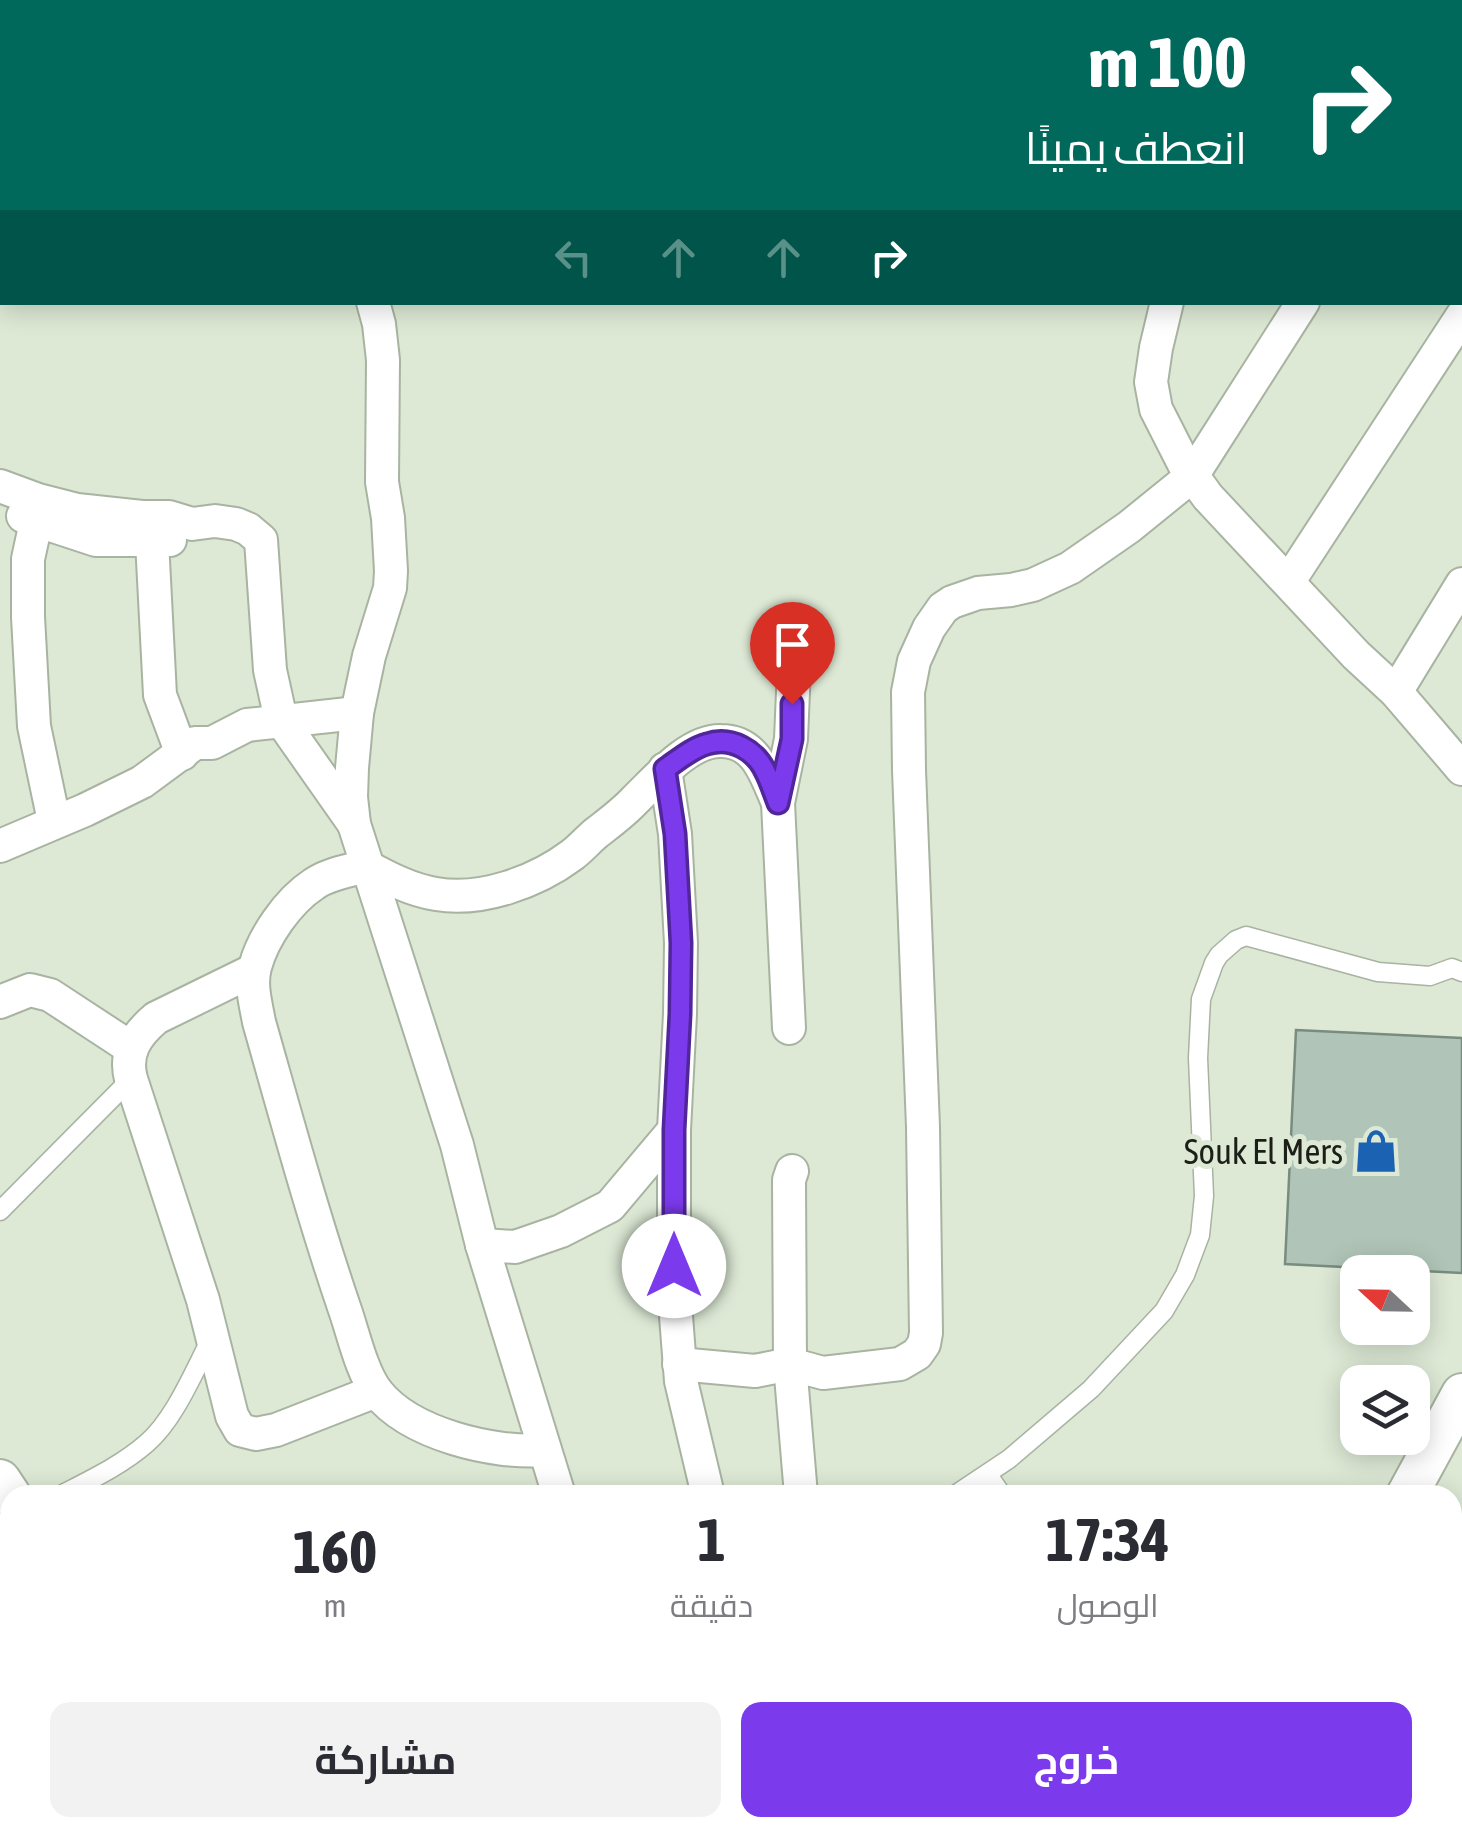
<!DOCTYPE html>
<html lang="ar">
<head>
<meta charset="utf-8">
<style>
	:root { --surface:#fff; --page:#f2f2f3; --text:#2b2b33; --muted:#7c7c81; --accent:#7c3aed }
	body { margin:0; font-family:"Asap Condensed",Cairo,sans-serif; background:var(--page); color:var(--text); direction:rtl; height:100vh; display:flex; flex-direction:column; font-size:38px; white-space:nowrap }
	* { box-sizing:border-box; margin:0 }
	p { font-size:32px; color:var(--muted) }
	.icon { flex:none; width:55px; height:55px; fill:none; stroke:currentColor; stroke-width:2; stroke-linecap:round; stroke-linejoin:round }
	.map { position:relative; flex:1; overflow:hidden; direction:ltr }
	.drawer { position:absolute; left:0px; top:1485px; width:1462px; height:352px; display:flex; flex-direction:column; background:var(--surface); border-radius:30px 30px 0 0; box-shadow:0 5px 25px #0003; direction:rtl }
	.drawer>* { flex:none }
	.hud { position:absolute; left:0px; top:0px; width:1462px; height:305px; box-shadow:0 5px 25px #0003; direction:rtl; background:#00695c; color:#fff; overflow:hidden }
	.needle { width:65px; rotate:292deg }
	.tools { position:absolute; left:1340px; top:1255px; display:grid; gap:20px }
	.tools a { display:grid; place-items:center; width:90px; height:90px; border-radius:20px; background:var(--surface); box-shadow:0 5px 25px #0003; font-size:50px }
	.pin { position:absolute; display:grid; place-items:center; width:85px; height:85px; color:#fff; margin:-102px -42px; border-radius:50% 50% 50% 0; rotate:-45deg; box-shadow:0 0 10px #0007 }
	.pin .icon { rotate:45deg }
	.me { position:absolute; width:110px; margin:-55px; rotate:0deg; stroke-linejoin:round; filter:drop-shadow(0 0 8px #0008) }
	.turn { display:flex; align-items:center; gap:35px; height:210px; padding:0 50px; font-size:45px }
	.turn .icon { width:130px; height:130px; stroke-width:2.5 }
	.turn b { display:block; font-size:70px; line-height:85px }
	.lanes { display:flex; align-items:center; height:95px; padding:0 50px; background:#0003; justify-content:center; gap:50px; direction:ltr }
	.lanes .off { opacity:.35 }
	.eta { display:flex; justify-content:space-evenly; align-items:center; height:170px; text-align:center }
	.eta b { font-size:60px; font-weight:700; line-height:70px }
	.action { display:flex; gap:20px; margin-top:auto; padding:20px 50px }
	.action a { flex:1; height:115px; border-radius:20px; background:var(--accent); color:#fff; font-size:40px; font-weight:700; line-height:115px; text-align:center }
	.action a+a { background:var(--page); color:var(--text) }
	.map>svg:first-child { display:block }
</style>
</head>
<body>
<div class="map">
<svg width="1462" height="1837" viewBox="0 0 1462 1837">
	<rect width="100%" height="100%" fill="#dde9d5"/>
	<polygon fill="#e4d2af" points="137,1828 332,1828 346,1837 140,1837"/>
	<g fill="#b0c5b8" stroke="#788c7f" stroke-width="2.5">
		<polygon points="1296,1030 1462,1038 1462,1273 1285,1264"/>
		<polygon points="450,1828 591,1828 587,1837 474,1837"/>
	</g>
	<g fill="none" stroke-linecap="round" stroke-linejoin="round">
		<g stroke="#a8b3a1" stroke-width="21">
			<g id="service">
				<polyline points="0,1211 131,1079"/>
				<polyline points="988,1475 1002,1495"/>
				<path d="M61,1495c29,-15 61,-30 86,-52 28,-24 48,-74 65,-106"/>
				<polyline points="955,1495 1009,1459 1091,1389 1164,1311 1185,1275 1200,1235 1204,1196 1198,1058 1201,999 1214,963 1219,955 1236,940 1246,936 1378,972 1430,976 1452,968 1462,972"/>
			</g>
		</g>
		<g stroke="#a8b3a1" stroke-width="36">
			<g id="minor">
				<polyline points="282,2 284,0"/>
				<polyline points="1296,2 1297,0"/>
				<polyline points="1349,2 1351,0"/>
				<polyline points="1460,66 1462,63"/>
				<polyline points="1460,187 1462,189"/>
				<polyline points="373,302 379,324 383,360 382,482 388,518 391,571 390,588 369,656 357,713 352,768 351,797 354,824 457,1145 482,1245 559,1495"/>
				<polyline points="1167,302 1156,348 1151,382 1156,409 1184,464 1208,497 1356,655 1396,692 1462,769"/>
				<polyline points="0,486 38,500 77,510 142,517 169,517 192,524 215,521 236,524 248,529 261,540 270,670 281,720 354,824"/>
				<polyline points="23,516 96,540 170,540"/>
				<polyline points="36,522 28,559 28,617 34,726 54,821"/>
				<polyline points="152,541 160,695 182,754"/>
				<polyline points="1289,581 1462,316"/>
				<polyline points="1396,692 1462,584"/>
				<polyline points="665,769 675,834 681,943 680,1014 674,1130 674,1290 681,1381 708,1495"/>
				<polyline points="778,803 791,739 794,668"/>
				<polyline points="0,846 85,810 142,782 195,743 212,743 247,725 357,713"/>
				<path d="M254,970l-98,48c-20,17 -32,35 -25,61l72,221 29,116 8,14 16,4 20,-4 100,-39"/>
				<polyline points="0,1002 30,990 50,995 131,1048"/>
				<polyline points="792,1171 789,1180 790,1364 801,1495"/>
				<polyline points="482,1245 515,1247 561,1231 610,1206 674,1130"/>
				<polyline points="679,1364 755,1371 790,1364 823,1373 900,1364 917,1354 924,1344 926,1333 923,1127 909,770 908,692 914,661 929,628 943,608 952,602 978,593 1011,590 1033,585 1070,568 1129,527 1192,476 1303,302"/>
				<path d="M544,1450c-51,4 -134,-16 -167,-58 -16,-21 -24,-60 -33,-85 -32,-94 -58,-190 -85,-285 -3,-17 -9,-37 -4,-55 8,-30 33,-66 59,-83 14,-10 35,-13 52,-18 22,12 45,24 70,28 45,8 100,-12 136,-39 8,-6 15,-14 23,-21 14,-11 28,-21 40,-34 21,-20 54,-60 86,-59 36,0 45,35 57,62l11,225"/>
				<polyline points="0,1692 10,1683"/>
				<polyline points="1452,1797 1462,1776"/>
				<polyline points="697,1828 700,1837"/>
				<polyline points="1406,1828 1427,1837"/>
				<polyline points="1251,1837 1254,1828"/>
			</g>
		</g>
		<g stroke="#a8b3a1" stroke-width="44">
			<g id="tertiary">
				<polyline points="0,1480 10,1495"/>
				<polyline points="1407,1495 1462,1394"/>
				<polyline points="333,1828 350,1837"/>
				<polyline points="1091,1837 1104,1828"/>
			</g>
		</g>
		<use href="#service" stroke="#fff" stroke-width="18"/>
		<use href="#minor" stroke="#fff" stroke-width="32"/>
		<use href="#tertiary" stroke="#fff" stroke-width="40"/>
	</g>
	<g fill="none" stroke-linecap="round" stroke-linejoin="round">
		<g stroke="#51269a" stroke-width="25">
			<path id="route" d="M674,1266v-136l6,-116 1,-71 -6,-109 -10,-65c13,-9 27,-21 42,-25 24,-8 49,6 59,29 5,10 8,20 12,30l14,-64v-35"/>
		</g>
		<use href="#route" stroke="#7c3aed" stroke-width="18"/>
	</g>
	<defs>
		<g id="shop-bare" transform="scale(3.45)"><path d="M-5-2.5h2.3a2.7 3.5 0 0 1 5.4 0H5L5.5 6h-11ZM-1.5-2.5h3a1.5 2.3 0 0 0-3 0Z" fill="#1b62b2" stroke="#dde9d5" stroke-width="2.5" paint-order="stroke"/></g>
	</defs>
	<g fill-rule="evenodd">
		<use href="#shop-bare" x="1376" y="1151"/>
	</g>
	<g text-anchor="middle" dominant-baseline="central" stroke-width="10" stroke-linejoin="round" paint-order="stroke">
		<g font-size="35" fill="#1b1f18" stroke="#dde9d5" text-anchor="end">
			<text x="1343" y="1151">Souk El Mers</text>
		</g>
	</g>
</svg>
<div class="tools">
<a><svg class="needle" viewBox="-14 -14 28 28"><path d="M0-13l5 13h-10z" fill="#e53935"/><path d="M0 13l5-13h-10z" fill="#7c7c81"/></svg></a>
<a><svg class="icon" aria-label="layers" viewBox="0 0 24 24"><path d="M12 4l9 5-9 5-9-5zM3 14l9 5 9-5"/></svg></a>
</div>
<div class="pin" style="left:792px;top:704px;background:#d93025"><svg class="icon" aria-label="arrive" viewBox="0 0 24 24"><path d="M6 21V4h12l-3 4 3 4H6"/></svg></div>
<svg class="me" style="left:674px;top:1266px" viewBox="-20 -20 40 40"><circle r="19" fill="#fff"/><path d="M0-13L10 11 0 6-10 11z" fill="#7c3aed"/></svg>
<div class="hud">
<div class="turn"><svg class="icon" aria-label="right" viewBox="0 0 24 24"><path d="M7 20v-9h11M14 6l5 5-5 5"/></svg><div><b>100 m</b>انعطف يمينًا</div></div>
<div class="lanes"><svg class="icon off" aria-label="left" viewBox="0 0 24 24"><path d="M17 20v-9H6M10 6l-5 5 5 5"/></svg><svg class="icon off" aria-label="ahead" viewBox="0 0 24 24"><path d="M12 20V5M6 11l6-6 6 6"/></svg><svg class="icon off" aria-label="ahead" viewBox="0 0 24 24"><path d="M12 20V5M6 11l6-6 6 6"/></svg><svg class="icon" aria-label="right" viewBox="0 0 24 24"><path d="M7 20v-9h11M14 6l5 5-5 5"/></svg></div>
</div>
<section class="drawer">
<div class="eta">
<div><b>17:34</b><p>الوصول</p></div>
<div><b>1</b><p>دقيقة</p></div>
<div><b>160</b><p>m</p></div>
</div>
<div class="action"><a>خروج</a><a>مشاركة</a></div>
</section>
</div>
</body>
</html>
